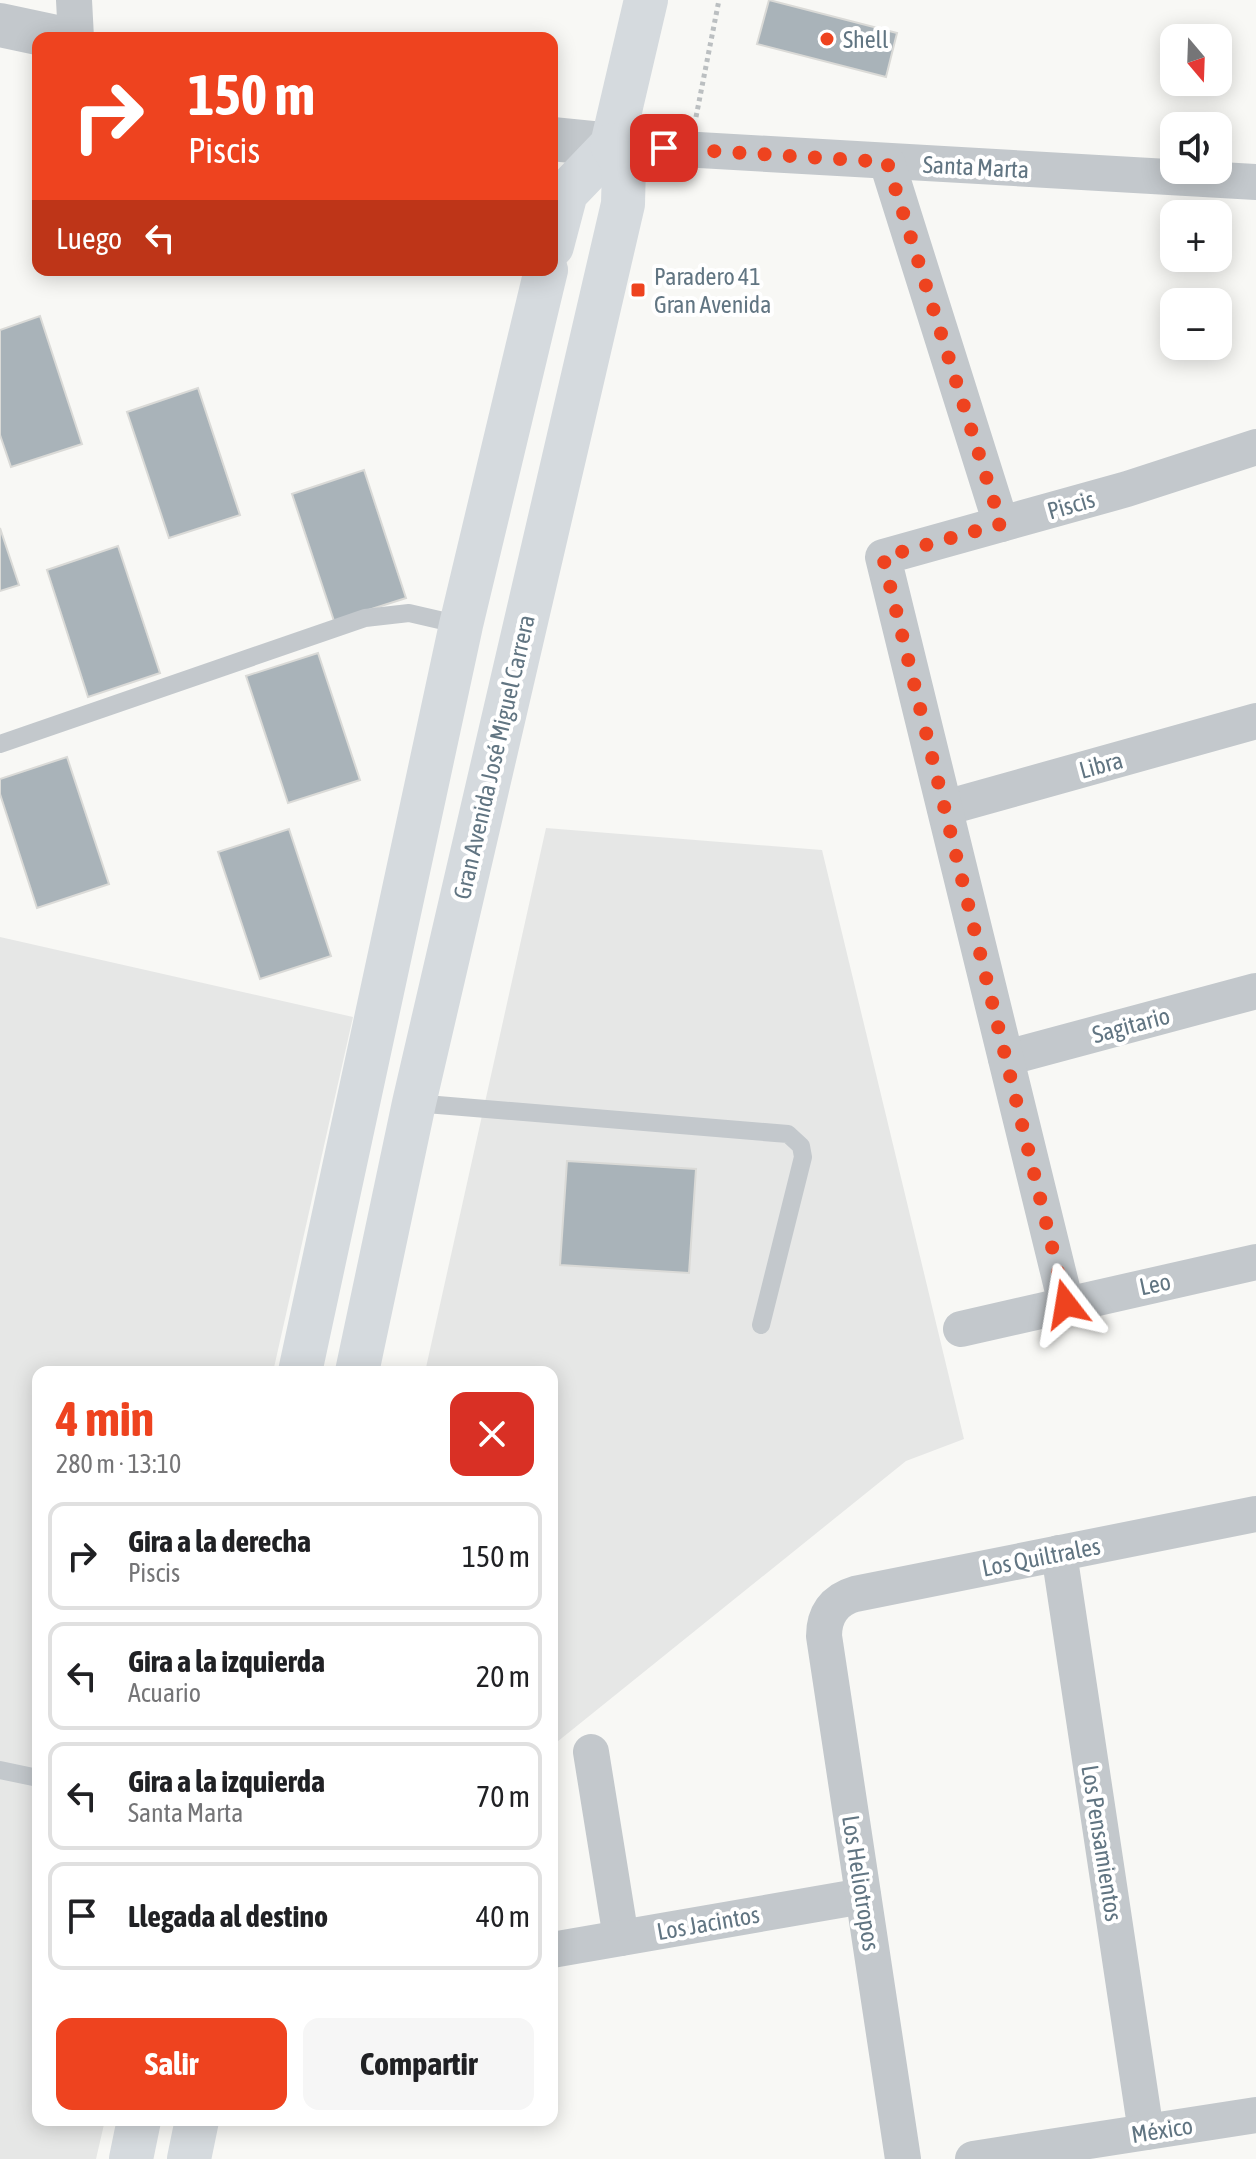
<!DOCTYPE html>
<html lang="es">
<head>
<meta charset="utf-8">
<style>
	:root { --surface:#fff; --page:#f6f6f6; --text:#202124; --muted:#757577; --line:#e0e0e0; --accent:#ee431f }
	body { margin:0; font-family:"Asap Condensed",sans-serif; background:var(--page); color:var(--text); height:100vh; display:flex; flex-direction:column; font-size:30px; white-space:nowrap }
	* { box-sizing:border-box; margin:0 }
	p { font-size:26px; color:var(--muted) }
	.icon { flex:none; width:44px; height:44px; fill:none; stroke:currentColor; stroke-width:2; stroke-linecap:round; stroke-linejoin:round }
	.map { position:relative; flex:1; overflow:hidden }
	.panel { position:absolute; left:32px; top:1366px; width:526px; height:760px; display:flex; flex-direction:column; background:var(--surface); border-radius:16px; box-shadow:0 4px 20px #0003 }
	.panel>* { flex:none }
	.guide { position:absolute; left:32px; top:32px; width:526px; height:244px; border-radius:16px; box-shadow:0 4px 20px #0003; background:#ee431f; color:#fff; overflow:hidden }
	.needle { width:52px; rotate:161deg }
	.fabs { position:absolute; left:1160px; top:24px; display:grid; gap:16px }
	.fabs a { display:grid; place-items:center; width:72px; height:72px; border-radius:16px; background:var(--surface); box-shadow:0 4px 20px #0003; font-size:40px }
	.pin { position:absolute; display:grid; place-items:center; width:68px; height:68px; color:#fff; margin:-34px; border-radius:16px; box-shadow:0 4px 12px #0006 }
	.me { position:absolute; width:88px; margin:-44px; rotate:346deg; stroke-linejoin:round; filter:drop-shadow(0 0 6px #0008) }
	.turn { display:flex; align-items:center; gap:28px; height:168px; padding:0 24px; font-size:36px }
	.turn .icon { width:104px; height:104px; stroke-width:2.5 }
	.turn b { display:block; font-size:56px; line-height:68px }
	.then { display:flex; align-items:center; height:76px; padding:0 24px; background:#0003; gap:16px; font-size:30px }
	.round { display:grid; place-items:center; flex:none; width:84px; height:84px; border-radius:16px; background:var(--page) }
	.head { display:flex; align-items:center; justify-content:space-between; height:136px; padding:0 24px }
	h1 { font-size:48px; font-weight:700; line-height:60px; color:var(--accent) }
	.action { display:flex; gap:16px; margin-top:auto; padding:16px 24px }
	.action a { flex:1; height:92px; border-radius:16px; background:var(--accent); color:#fff; font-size:32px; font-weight:700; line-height:92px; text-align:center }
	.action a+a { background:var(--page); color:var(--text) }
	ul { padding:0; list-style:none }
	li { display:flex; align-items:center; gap:24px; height:108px; margin:0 16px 12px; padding:0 8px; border:4px solid var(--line); border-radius:16px }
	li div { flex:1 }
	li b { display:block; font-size:30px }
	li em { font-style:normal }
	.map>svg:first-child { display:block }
</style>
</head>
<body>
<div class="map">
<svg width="1256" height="2159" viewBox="0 0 1256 2159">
	<rect width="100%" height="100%" fill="#f8f8f5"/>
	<g fill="#e6e7e6">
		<polygon points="546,828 822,850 964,1439 906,1461 552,1746 552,1372 425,1372"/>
		<polygon points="0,937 353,1017 273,1372 38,1372 38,2120 105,2120 96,2159 0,2159"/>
	</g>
	<g fill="#a9b3b9" stroke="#dadad7" stroke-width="2">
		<polygon points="769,0 897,33 886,77 757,44"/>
		<polygon points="40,316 82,444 11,467 0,435 0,330"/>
		<polygon points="198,388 240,515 169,538 127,412"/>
		<polygon points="364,470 406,598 334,621 292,494"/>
		<polygon points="0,528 19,585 0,591"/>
		<polygon points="118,546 160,673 88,697 47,570"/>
		<polygon points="318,653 360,780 288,803 246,676"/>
		<polygon points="67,757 109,884 37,908 0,794 0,779"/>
		<polygon points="289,829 331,956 260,979 218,852"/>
		<polygon points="567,1161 696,1169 689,1273 560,1265"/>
	</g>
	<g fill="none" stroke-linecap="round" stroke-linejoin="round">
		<polyline stroke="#bbbfc1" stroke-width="5" stroke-dasharray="4 4" stroke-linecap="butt" points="696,117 719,0"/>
		<g stroke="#c3c8cc" stroke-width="18">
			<polyline points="0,744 365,618 409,613 461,625"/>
			<polyline points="414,1103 788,1134 801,1146 803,1157 761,1325"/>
			<polyline points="0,1770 38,1778"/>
		</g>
		<g stroke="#c3c8cc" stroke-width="36">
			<polyline points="74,0 76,38"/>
			<polyline points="612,145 1256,182"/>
			<polyline points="887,162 1001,524"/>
			<polyline points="945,808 1256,721"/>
			<polyline points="1006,1058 1256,991"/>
			<polyline points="1066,1304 883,557 1127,489 1256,447"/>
			<polyline points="961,1329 1256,1262"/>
			<polyline points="1059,1553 1146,2132"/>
			<polyline points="591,1752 621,1938"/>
			<polyline points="552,1950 863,1896"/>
			<path d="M903,2159l-79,-523c0,-21 10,-36 31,-42l401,-80"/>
			<polyline points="973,2159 1256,2115"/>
		</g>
		<g stroke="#c3c8cc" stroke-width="44">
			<polyline points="0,25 61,38"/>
			<polyline points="552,139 612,145"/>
		</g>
		<g stroke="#d5dade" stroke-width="44">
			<polyline points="552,246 566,193 612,145 646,0"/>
			<polyline points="300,1372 461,625 546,270"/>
			<polyline points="357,1372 414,1103 623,204 624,165 612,145"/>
			<polyline points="131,2159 139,2120"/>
			<polyline points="189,2159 197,2120"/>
		</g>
	</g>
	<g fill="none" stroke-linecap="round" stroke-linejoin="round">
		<polyline stroke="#ee431f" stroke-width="14" stroke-dasharray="0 25.2" points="664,148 887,162 1001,524 883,557 1066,1304"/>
	</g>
	<g fill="#ee431f" stroke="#fff" stroke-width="3">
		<circle cx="827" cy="39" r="8"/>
		<rect x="630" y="282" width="16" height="16" rx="4"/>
	</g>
	<g text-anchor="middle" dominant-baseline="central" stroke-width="8" stroke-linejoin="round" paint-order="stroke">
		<g font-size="24" fill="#617582" stroke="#fff" text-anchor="start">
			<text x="843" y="39">Shell</text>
			<text x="654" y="276">Paradero 41<tspan x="654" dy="28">Gran Avenida</tspan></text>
		</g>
		<g font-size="24" fill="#617582" stroke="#fff">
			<text transform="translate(976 167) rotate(3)">Santa Marta</text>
			<text transform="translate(1071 505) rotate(-16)">Piscis</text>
			<text transform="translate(494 757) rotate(-77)">Gran Avenida José Miguel Carrera</text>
			<text transform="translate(1101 765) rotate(-15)">Libra</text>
			<text transform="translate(1131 1025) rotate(-15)">Sagitario</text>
			<text transform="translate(1155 1284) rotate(-12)">Leo</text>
			<text transform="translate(1041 1557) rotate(-11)">Los Quiltrales</text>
			<text transform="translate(1102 1843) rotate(81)">Los Pensamientos</text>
			<text transform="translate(861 1883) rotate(81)">Los Heliotropos</text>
			<text transform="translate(708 1923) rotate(-10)">Los Jacintos</text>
			<text transform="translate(1162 2130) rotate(-9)">México</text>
		</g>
	</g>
</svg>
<div class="fabs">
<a><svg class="needle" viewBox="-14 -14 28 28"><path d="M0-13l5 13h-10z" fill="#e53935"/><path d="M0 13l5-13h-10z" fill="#757577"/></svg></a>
<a><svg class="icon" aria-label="sound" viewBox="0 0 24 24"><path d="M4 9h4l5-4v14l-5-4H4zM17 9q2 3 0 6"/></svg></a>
<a>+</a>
<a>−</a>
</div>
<div class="pin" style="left:664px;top:148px;background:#d93025"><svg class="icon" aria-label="arrive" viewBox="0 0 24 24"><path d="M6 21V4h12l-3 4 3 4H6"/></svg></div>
<svg class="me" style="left:1066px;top:1304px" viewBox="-20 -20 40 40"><path d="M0-17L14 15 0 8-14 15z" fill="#ee431f" stroke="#fff" stroke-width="4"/></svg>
<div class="guide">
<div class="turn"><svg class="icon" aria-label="right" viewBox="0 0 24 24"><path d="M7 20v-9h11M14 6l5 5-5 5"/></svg><div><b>150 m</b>Piscis</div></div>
<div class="then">Luego<svg class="icon" aria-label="left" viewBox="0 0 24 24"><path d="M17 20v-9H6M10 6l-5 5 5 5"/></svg></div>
</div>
<section class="panel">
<div class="head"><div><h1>4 min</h1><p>280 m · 13:10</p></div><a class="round" style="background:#d93025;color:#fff"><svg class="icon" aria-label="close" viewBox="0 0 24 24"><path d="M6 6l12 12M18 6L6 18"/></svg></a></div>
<ul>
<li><svg class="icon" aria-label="right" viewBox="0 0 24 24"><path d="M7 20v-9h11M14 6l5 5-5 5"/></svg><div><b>Gira a la derecha</b><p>Piscis</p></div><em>150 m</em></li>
<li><svg class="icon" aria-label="left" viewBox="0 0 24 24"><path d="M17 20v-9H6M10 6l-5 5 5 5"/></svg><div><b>Gira a la izquierda</b><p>Acuario</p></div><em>20 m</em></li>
<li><svg class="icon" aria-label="left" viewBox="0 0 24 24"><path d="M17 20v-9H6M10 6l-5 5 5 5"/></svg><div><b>Gira a la izquierda</b><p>Santa Marta</p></div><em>70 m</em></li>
<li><svg class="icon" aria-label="arrive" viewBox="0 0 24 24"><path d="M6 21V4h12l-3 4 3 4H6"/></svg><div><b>Llegada al destino</b></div><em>40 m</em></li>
</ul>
<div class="action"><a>Salir</a><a>Compartir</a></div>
</section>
</div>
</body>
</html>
